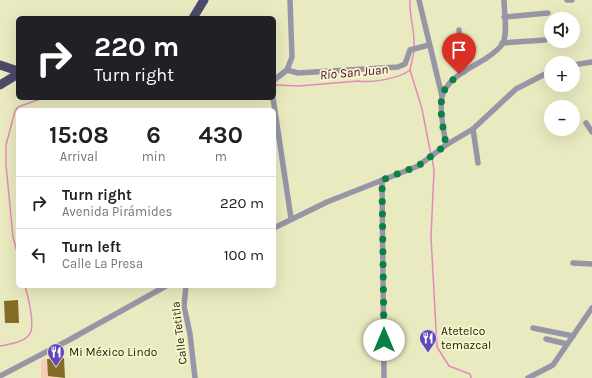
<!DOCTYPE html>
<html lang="en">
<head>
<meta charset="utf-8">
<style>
	:root { --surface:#fff; --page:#f6f6f6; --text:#202124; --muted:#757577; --line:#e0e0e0 }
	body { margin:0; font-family:Karla,sans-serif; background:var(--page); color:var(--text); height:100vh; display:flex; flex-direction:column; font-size:15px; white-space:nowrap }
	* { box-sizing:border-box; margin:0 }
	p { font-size:13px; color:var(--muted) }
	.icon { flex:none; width:22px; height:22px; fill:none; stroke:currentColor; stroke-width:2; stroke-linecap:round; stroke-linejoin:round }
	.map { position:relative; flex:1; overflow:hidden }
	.details { position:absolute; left:16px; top:108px; width:260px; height:180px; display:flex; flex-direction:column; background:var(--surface); border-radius:6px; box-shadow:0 4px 16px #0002 }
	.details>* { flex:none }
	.hud { position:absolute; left:16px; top:16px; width:260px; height:84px; border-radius:6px; box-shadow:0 4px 16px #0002; background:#202124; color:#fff; overflow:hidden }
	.fabs { position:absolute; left:544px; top:12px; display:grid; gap:8px }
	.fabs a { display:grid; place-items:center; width:36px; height:36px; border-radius:50%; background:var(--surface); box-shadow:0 4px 16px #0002; font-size:20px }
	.pin { position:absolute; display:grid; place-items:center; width:34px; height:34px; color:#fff; margin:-41px -17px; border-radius:50% 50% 50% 0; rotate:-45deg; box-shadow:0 0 4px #0007 }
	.pin .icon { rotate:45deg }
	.me { position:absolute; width:44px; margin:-22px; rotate:0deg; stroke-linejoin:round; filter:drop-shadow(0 0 3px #0008) }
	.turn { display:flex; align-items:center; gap:14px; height:84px; padding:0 12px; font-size:18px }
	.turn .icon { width:52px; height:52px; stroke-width:2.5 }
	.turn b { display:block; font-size:28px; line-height:34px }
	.eta { display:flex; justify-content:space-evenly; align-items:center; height:68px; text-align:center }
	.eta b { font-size:24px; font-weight:700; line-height:28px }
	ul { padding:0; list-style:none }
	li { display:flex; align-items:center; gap:12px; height:52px; padding:0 12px; border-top:1px solid var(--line) }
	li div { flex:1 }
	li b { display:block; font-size:15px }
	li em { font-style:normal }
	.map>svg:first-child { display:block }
</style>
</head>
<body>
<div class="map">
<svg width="592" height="378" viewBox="0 0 592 378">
	<rect width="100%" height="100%" fill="#eaeac0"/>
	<polygon fill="#f8ccb6" points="47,359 48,376 56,376 56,378 41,378 41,360"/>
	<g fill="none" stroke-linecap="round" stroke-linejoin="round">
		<g stroke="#df8cb8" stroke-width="1.5">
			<path d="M410,0c-1,16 5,30 4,46"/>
			<polyline points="410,70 422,109 431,155"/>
			<path d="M276,85l23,1 59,-5c13,2 41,-2 52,-11l4,-19"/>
			<polyline points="145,98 147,98"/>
			<polyline points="432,158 434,170 431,237 437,347 449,366 470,374 471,378"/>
			<polyline points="18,256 13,237 6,165 6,145 15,111 18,107 43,98"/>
			<path d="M0,346c10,-2 22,-3 29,-11 7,-8 -1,-39 -4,-49"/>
		</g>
	</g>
	<g fill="#866b27">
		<polygon points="18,300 19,323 5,323 4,301"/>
		<polygon points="64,358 65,378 48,376 47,359"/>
	</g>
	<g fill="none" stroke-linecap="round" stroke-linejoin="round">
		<g stroke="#9796a7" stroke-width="5.5">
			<polyline points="419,0 442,96"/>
			<polyline points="567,0 572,0"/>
			<polyline points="504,17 548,13"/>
			<polyline points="459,30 464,72"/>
			<polyline points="502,43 545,40"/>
			<polyline points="573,65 592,62"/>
			<polyline points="287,70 298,73 398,67 405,64 410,50 429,45"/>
			<polyline points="274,80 287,70 292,57 290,0"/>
			<polyline points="273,98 291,218"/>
			<polyline points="586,123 592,132"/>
			<polyline points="473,129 478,163"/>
			<path d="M446,145c-2,-13 -7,-35 -4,-48 4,-19 29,-29 43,-38 6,-4 14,-9 18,-16 5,-12 1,-30 1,-43"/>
			<polyline points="382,180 384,378"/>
			<polyline points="274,228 327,202 418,166 446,145 473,129 516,89 551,71"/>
			<polyline points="573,263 592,264"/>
			<polyline points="186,286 184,306 190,334 195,378"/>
			<polyline points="533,328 573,336"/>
			<polyline points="546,339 567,344"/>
			<polyline points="0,376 69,340 166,286"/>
			<polyline points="528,378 553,365 592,308"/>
		</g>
		<g stroke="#4b4a68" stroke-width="9">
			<polyline points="193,18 204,0"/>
			<polyline points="0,65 18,71"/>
			<polyline points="0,85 18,74"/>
		</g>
	</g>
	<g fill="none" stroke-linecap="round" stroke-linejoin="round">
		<path stroke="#0b8043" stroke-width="7" stroke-dasharray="0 12.6" d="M384,340l-2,-160 36,-14 28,-21c-2,-14 -7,-33 -4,-48 1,-9 11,-17 17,-23"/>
	</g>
	<defs>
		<g id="restaurant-pin" transform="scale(0.9)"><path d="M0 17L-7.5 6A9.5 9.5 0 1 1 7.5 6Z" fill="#5f47bf" stroke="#f7f7cd"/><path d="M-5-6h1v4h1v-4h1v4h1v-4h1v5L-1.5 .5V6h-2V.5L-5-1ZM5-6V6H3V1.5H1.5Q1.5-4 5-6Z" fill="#fff"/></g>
	</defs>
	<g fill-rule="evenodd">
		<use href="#restaurant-pin" x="428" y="338"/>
		<use href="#restaurant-pin" x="56" y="352"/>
	</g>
	<g text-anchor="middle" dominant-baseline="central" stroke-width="3.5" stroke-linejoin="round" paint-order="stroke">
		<g font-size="12" fill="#1d1c0d" stroke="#f7f7cd" text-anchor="start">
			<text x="441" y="331">Atetelco<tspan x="441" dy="14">temazcal</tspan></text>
			<text x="69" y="352">Mi México Lindo</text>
		</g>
		<g font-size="12" fill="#1d1c0d" stroke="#f7f7cd">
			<text transform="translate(179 333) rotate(-97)">Calle Tetitla</text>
		</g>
		<g font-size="13" font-style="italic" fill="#4d0234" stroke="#f7f7cd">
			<text transform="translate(354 72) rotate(-5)">Río San Juan</text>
		</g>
	</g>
</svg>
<div class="fabs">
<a><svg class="icon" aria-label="sound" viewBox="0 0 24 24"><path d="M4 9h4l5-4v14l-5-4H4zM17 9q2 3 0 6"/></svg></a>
<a>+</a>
<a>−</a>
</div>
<div class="pin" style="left:459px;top:74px;background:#d93025"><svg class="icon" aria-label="arrive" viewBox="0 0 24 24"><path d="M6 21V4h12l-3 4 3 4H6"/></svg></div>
<svg class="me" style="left:384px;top:340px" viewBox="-20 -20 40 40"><circle r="19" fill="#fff"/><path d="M0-13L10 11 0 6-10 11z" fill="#0b8043"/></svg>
<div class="hud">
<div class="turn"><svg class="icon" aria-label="right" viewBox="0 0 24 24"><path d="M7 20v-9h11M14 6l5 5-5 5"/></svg><div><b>220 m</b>Turn right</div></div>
</div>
<section class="details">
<div class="eta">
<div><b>15:08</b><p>Arrival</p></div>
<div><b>6</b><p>min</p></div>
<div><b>430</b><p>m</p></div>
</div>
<ul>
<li><svg class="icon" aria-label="right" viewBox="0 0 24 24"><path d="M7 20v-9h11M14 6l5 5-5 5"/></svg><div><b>Turn right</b><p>Avenida Pirámides</p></div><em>220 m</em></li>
<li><svg class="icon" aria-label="left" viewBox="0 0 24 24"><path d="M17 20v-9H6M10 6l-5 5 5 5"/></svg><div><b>Turn left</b><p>Calle La Presa</p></div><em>100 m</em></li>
</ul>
</section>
</div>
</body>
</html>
